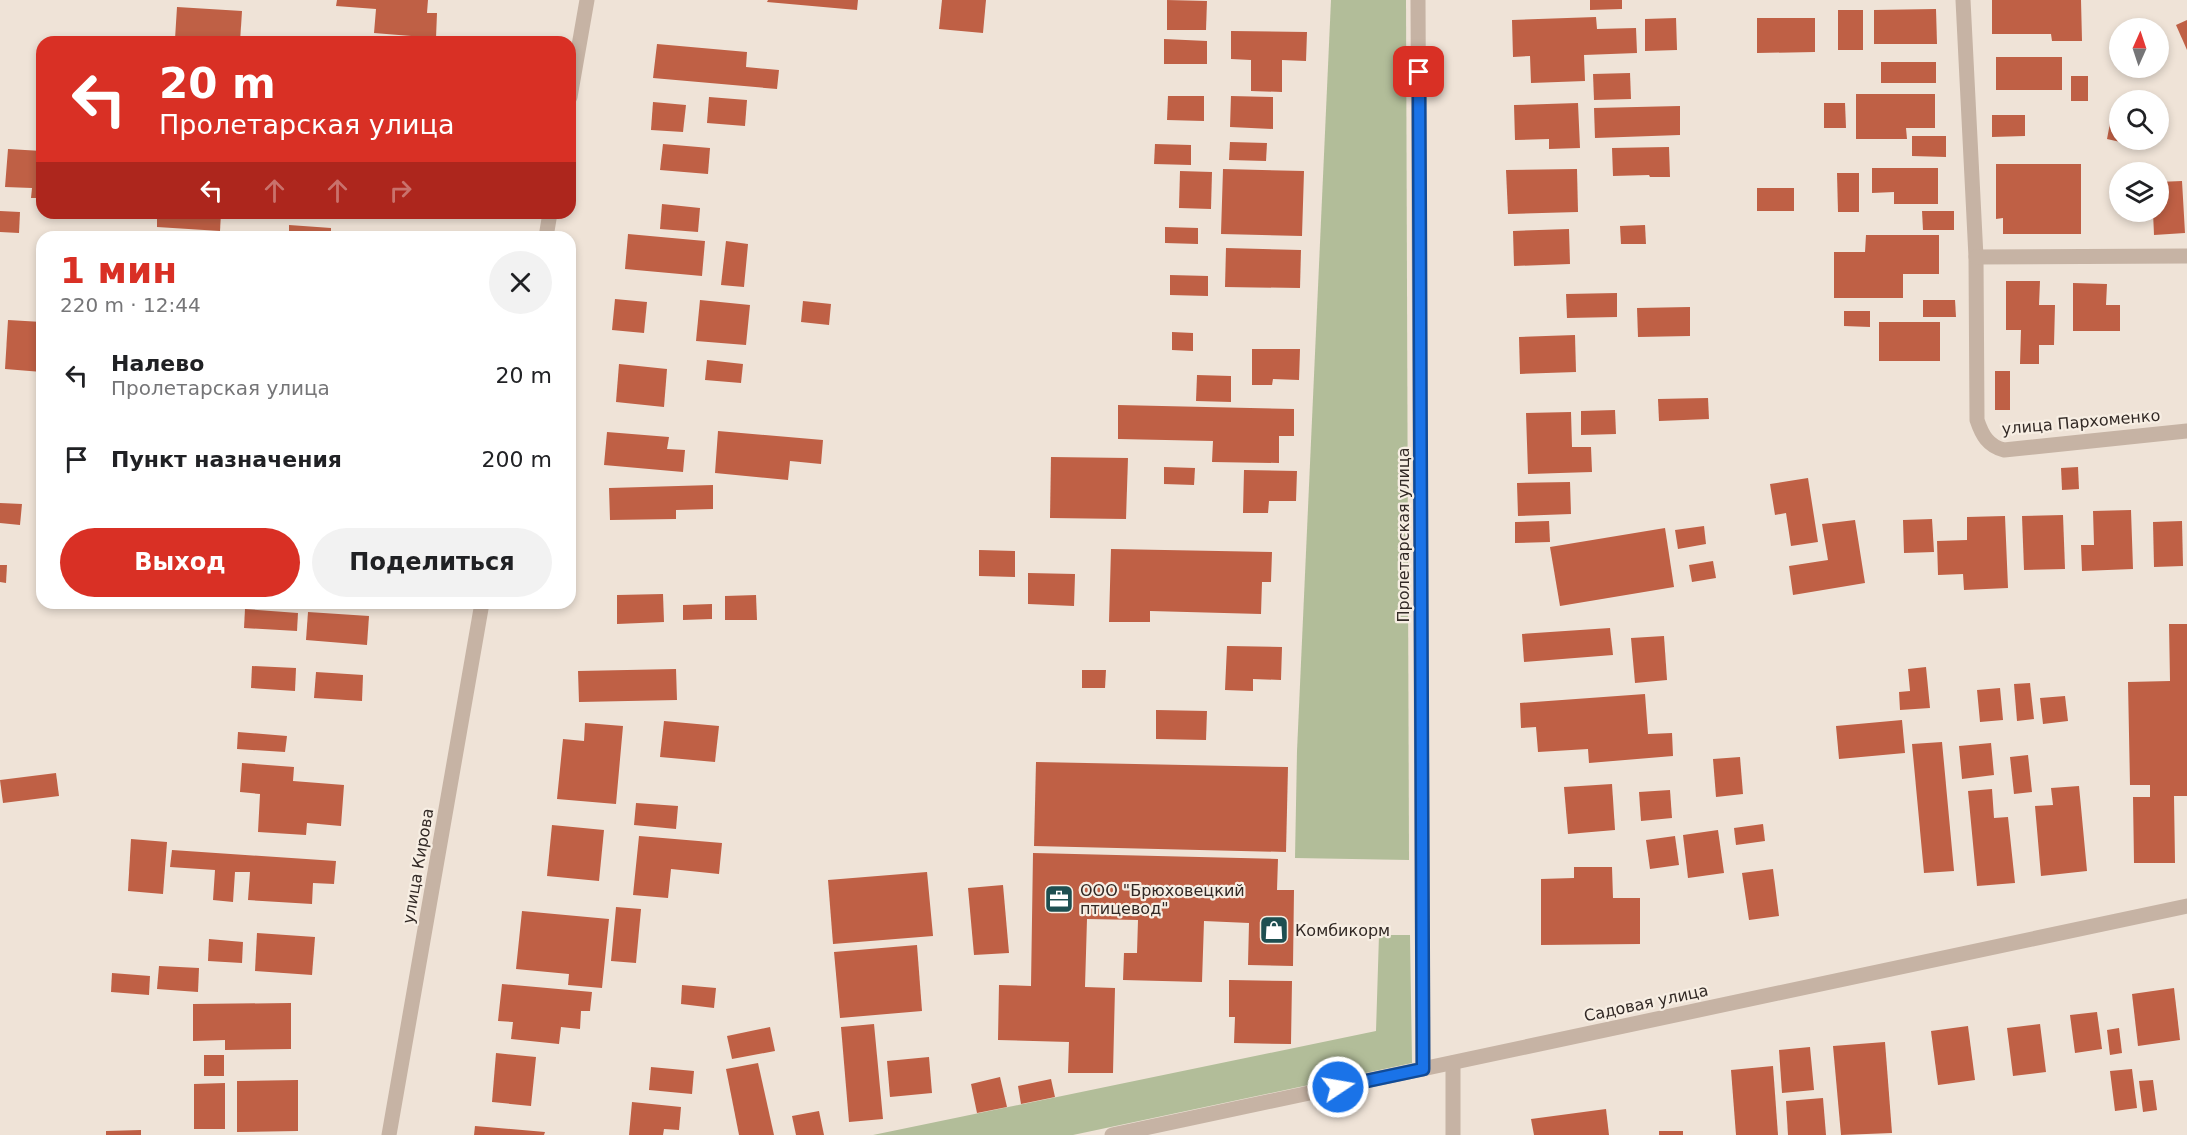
<!DOCTYPE html>
<html lang="ru">
<head>
<meta charset="utf-8">
<style>
	:root { --surface:#fff; --page:#f2f2f2; --text:#202124; --muted:#757577; --accent:#d93025 }
	body { margin:0; font-family:"DejaVu Sans",sans-serif; background:var(--page); color:var(--text); height:100vh; display:flex; flex-direction:column; font-size:22px; white-space:nowrap }
	* { box-sizing:border-box; margin:0 }
	p { font-size:20px; color:var(--muted) }
	.icon { flex:none; width:33px; height:33px; fill:none; stroke:currentColor; stroke-width:2; stroke-linecap:round; stroke-linejoin:round }
	.map { position:relative; flex:1; overflow:hidden }
	.panel { position:absolute; left:36px; top:231px; width:540px; height:378px; display:flex; flex-direction:column; background:var(--surface); border-radius:18px; box-shadow:0 3px 9px #0003 }
	.panel>* { flex:none }
	.guide { position:absolute; left:36px; top:36px; width:540px; height:183px; border-radius:18px; box-shadow:0 3px 9px #0003; background:#d93025; color:#fff; overflow:hidden }
	.needle { width:39px; rotate:3deg }
	.buttons { position:absolute; left:2109px; top:18px; display:grid; gap:12px }
	.buttons a { display:grid; place-items:center; width:60px; height:60px; border-radius:50%; background:var(--surface); box-shadow:0 3px 9px #0003; font-size:30px }
	.pin { position:absolute; display:grid; place-items:center; width:51px; height:51px; color:#fff; margin:-26px; border-radius:12px; box-shadow:0 3px 9px #0006 }
	.me { position:absolute; width:66px; margin:-33px; rotate:78deg; stroke-linejoin:round; filter:drop-shadow(0 0 4px #0008) }
	.turn { display:flex; align-items:center; gap:21px; height:126px; padding:0 24px; font-size:27px }
	.turn .icon { width:78px; height:78px; stroke-width:2.5 }
	.turn b { display:block; font-size:42px; line-height:51px }
	.lanes { display:flex; align-items:center; height:57px; padding:0 24px; background:#0003; justify-content:center; gap:30px; direction:ltr }
	.lanes .off { opacity:.35 }
	.round { display:grid; place-items:center; flex:none; width:63px; height:63px; border-radius:32px; background:var(--page) }
	.headline { display:flex; align-items:center; justify-content:space-between; height:102px; padding:0 24px }
	h1 { font-size:36px; font-weight:700; line-height:45px; color:var(--accent) }
	.cta { display:flex; gap:12px; margin-top:auto; padding:12px 24px }
	.cta a { flex:1; height:69px; border-radius:36px; background:var(--accent); color:#fff; font-size:24px; font-weight:700; line-height:69px; text-align:center }
	.cta a+a { background:var(--page); color:var(--text) }
	ul { padding:0; list-style:none }
	li { display:flex; align-items:center; gap:18px; height:84px; padding:0 24px }
	li div { flex:1 }
	li b { display:block; font-size:22px }
	li em { font-style:normal }
	.map>svg:first-child { display:block }
</style>
</head>
<body>
<div class="map">
<svg width="2187" height="1135" viewBox="0 0 2187 1135">
	<rect width="100%" height="100%" fill="#efe3d7"/>
	<g fill="#b2bd99">
		<polygon points="1331,0 1406,0 1409,860 1295,858 1297,751"/>
		<polygon points="1379,935 1410,935 1412,1063 1073,1135 873,1135 1376,1031"/>
	</g>
	<g fill="#bf6045">
		<polygon points="337,0 428,0 427,13 437,13 436,38 374,33 376,9 336,6"/>
		<polygon points="768,0 858,0 857,10 767,2"/>
		<polygon points="942,0 986,0 983,33 939,29"/>
		<polygon points="1167,0 1207,1 1206,30 1167,30"/>
		<polygon points="1590,0 1622,0 1622,9 1590,10"/>
		<polygon points="1992,0 2081,0 2082,41 2052,41 2051,34 1992,34"/>
		<polygon points="177,7 242,11 240,42 175,39"/>
		<polygon points="1936,9 1937,44 1874,44 1874,10"/>
		<rect x="1838" y="10" width="25" height="40"/>
		<polygon points="1596,17 1597,29 1636,28 1637,53 1584,55 1585,81 1531,83 1530,56 1513,57 1512,20"/>
		<polygon points="1676,18 1677,50 1645,51 1645,19"/>
		<polygon points="1757,18 1815,18 1815,52 1757,53"/>
		<polygon points="2187,20 2187,50 2176,25"/>
		<polygon points="1231,31 1307,32 1306,61 1282,60 1282,92 1251,91 1251,60 1231,59"/>
		<polygon points="1164,39 1207,41 1207,64 1164,64"/>
		<polygon points="657,44 747,52 746,67 779,70 777,89 653,78"/>
		<rect x="1996" y="57" width="66" height="33"/>
		<rect x="1881" y="62" width="55" height="21"/>
		<polygon points="1630,73 1631,99 1594,100 1593,74"/>
		<rect x="2071" y="76" width="17" height="25"/>
		<polygon points="1856,94 1935,94 1935,128 1906,128 1907,139 1856,139"/>
		<polygon points="1168,96 1204,96 1204,121 1167,120"/>
		<polygon points="1231,96 1273,97 1273,129 1230,127"/>
		<polygon points="709,97 747,100 745,126 707,123"/>
		<polygon points="653,102 686,105 683,132 651,130"/>
		<polygon points="1578,103 1580,148 1549,149 1549,139 1515,140 1514,105"/>
		<polygon points="1824,103 1845,103 1846,128 1824,128"/>
		<polygon points="1680,106 1680,135 1595,138 1594,108"/>
		<polygon points="1992,115 2025,115 2025,136 1992,137"/>
		<polygon points="2111,118 2120,120 2120,140 2149,140 2147,148 2107,139"/>
		<polygon points="1912,136 1946,136 1946,157 1912,156"/>
		<polygon points="1230,142 1267,143 1266,161 1229,160"/>
		<polygon points="663,144 710,148 708,174 660,170"/>
		<polygon points="1155,144 1191,145 1191,165 1154,164"/>
		<polygon points="1669,147 1670,177 1650,177 1649,175 1613,176 1612,148"/>
		<polygon points="8,149 42,151 42,198 31,198 32,188 5,187"/>
		<polygon points="1996,164 2081,164 2081,234 2003,234 2003,218 1996,219"/>
		<polygon points="1872,168 1938,168 1938,204 1894,204 1894,192 1872,193"/>
		<polygon points="1223,169 1304,171 1302,236 1221,234"/>
		<polygon points="1577,169 1578,212 1508,214 1506,170"/>
		<polygon points="1180,171 1212,172 1211,209 1179,208"/>
		<polygon points="1837,173 1859,173 1859,212 1838,212"/>
		<polygon points="2182,181 2185,233 2154,235 2153,212 2158,212 2158,182"/>
		<rect x="1757" y="188" width="37" height="23"/>
		<polygon points="662,204 700,208 698,232 660,229"/>
		<polygon points="0,211 20,212 19,233 0,232"/>
		<polygon points="1922,211 1954,211 1954,230 1923,230"/>
		<polygon points="157,213 221,213 220,231 157,227"/>
		<polygon points="344,213 377,213 376,217 344,215"/>
		<polygon points="289,225 331,228 331,237 289,237"/>
		<polygon points="1645,225 1646,244 1621,244 1620,226"/>
		<polygon points="1165,227 1198,228 1198,244 1165,243"/>
		<polygon points="1569,229 1570,264 1514,266 1513,231"/>
		<polygon points="628,234 705,241 702,276 625,269"/>
		<polygon points="1866,235 1939,235 1939,274 1903,274 1903,298 1834,298 1834,252 1865,252"/>
		<polygon points="726,241 748,244 744,287 721,285"/>
		<polygon points="1226,248 1301,250 1300,288 1225,287"/>
		<polygon points="1170,275 1208,276 1208,296 1170,295"/>
		<polygon points="2006,281 2040,281 2039,305 2055,305 2054,345 2039,345 2039,364 2020,364 2021,330 2006,330"/>
		<polygon points="2073,283 2107,284 2106,305 2120,305 2120,331 2073,331"/>
		<polygon points="1617,293 1617,317 1567,318 1566,294"/>
		<polygon points="615,299 647,302 644,333 612,330"/>
		<polygon points="700,300 750,305 746,345 696,341"/>
		<polygon points="1923,300 1955,300 1956,317 1923,317"/>
		<polygon points="803,301 831,304 829,325 801,322"/>
		<polygon points="1690,307 1690,336 1638,337 1637,308"/>
		<polygon points="1844,311 1870,311 1870,327 1844,326"/>
		<polygon points="8,320 42,322 42,372 5,369"/>
		<rect x="1879" y="322" width="61" height="39"/>
		<polygon points="1172,332 1193,333 1193,351 1172,350"/>
		<polygon points="1575,335 1576,372 1520,374 1519,337"/>
		<polygon points="1252,349 1300,349 1299,380 1273,379 1272,385 1252,385"/>
		<polygon points="707,360 743,364 741,383 705,380"/>
		<polygon points="619,364 667,369 664,407 616,402"/>
		<rect x="1995" y="371" width="15" height="39"/>
		<polygon points="1197,375 1231,376 1231,402 1196,401"/>
		<polygon points="1708,398 1709,419 1659,421 1658,399"/>
		<polygon points="1118,405 1294,409 1294,436 1279,436 1279,463 1212,462 1213,441 1118,439"/>
		<polygon points="1615,410 1616,434 1581,435 1581,411"/>
		<polygon points="1571,412 1572,447 1591,447 1592,472 1528,474 1526,413"/>
		<polygon points="718,431 823,440 821,464 790,461 788,480 715,473"/>
		<polygon points="607,432 669,437 667,449 685,450 683,472 604,465"/>
		<polygon points="1051,457 1128,458 1126,519 1050,518"/>
		<polygon points="1164,467 1195,468 1194,485 1164,484"/>
		<polygon points="2078,467 2079,489 2062,490 2061,468"/>
		<polygon points="1244,470 1297,471 1296,501 1269,501 1268,513 1243,513"/>
		<polygon points="1808,478 1818,542 1791,546 1786,513 1775,515 1770,484"/>
		<polygon points="1570,482 1571,514 1518,516 1517,483"/>
		<polygon points="713,485 713,509 676,510 676,519 610,520 609,488"/>
		<polygon points="0,503 22,504 20,525 0,523"/>
		<polygon points="2131,510 2133,569 2082,571 2081,545 2094,545 2093,511"/>
		<polygon points="2063,515 2065,569 2024,570 2022,516"/>
		<polygon points="2005,516 2008,588 1964,590 1963,574 1938,575 1937,541 1967,540 1967,517"/>
		<polygon points="1932,519 1934,552 1904,553 1903,520"/>
		<polygon points="1855,520 1865,583 1793,595 1789,566 1828,560 1822,524"/>
		<polygon points="1549,521 1550,542 1515,543 1515,522"/>
		<polygon points="2182,521 2183,566 2154,567 2153,522"/>
		<polygon points="1704,526 1706,544 1678,549 1675,530"/>
		<polygon points="1665,528 1674,587 1560,606 1550,547"/>
		<polygon points="1111,549 1272,552 1271,582 1262,582 1261,614 1150,611 1150,622 1109,622"/>
		<polygon points="979,550 1015,551 1015,577 979,576"/>
		<polygon points="1713,561 1716,578 1692,582 1689,565"/>
		<polygon points="0,565 7,565 6,583 0,582"/>
		<polygon points="1028,573 1075,574 1074,606 1028,604"/>
		<polygon points="663,594 664,622 617,624 617,595"/>
		<polygon points="756,595 757,620 725,620 725,596"/>
		<polygon points="712,604 712,619 683,620 683,605"/>
		<polygon points="245,609 298,613 297,631 244,628"/>
		<polygon points="308,612 369,616 367,645 306,640"/>
		<polygon points="2169,624 2187,624 2187,796 2174,796 2175,863 2134,863 2133,797 2150,797 2150,785 2130,785 2128,682 2170,681"/>
		<polygon points="1610,628 1613,655 1524,662 1522,634"/>
		<polygon points="1664,636 1667,680 1635,683 1631,638"/>
		<polygon points="1227,646 1282,647 1281,680 1253,679 1253,691 1225,690"/>
		<polygon points="252,666 296,668 295,691 251,688"/>
		<polygon points="1926,667 1930,708 1900,710 1899,692 1910,691 1908,669"/>
		<polygon points="676,669 677,700 579,702 578,671"/>
		<polygon points="1082,670 1106,670 1105,688 1082,688"/>
		<polygon points="316,672 363,675 362,701 314,698"/>
		<polygon points="2030,683 2034,719 2017,721 2014,684"/>
		<polygon points="2000,688 2003,720 1980,722 1977,690"/>
		<polygon points="1645,694 1648,734 1672,733 1673,756 1589,763 1588,749 1538,752 1536,727 1521,728 1520,703"/>
		<polygon points="2065,696 2068,721 2043,724 2040,698"/>
		<polygon points="1156,710 1207,711 1206,740 1156,739"/>
		<polygon points="1902,720 1905,753 1839,759 1836,726"/>
		<polygon points="664,721 719,726 715,762 660,757"/>
		<polygon points="585,723 623,726 616,804 557,799 563,739 584,741"/>
		<polygon points="238,732 287,736 285,752 237,749"/>
		<polygon points="1942,742 1954,871 1924,873 1912,744"/>
		<polygon points="1991,743 1994,775 1962,779 1959,746"/>
		<polygon points="2028,755 2032,792 2014,794 2010,757"/>
		<polygon points="1740,757 1743,794 1716,797 1713,759"/>
		<polygon points="1036,762 1288,767 1286,852 1034,846"/>
		<polygon points="242,763 294,767 293,781 344,785 341,826 307,823 306,835 258,832 260,794 240,792"/>
		<polygon points="56,773 59,796 3,803 0,780"/>
		<polygon points="1612,784 1615,830 1568,834 1564,787"/>
		<polygon points="2079,786 2087,871 2041,876 2035,806 2053,805 2051,788"/>
		<polygon points="1992,789 1994,818 2008,817 2015,883 1977,886 1968,791"/>
		<polygon points="1670,790 1672,818 1641,821 1639,792"/>
		<polygon points="636,803 678,806 676,829 634,825"/>
		<polygon points="1763,824 1765,841 1736,845 1734,828"/>
		<polygon points="552,825 604,830 599,881 547,876"/>
		<polygon points="1718,830 1724,873 1688,878 1683,835"/>
		<polygon points="639,836 722,843 719,874 671,869 668,898 633,895"/>
		<polygon points="1675,836 1679,865 1650,869 1646,840"/>
		<polygon points="131,839 167,842 163,894 128,891"/>
		<polygon points="172,850 336,861 334,884 313,883 312,904 248,900 250,872 235,872 233,902 213,900 215,870 170,867"/>
		<polygon points="1033,853 1278,859 1277,890 1294,890 1293,966 1248,965 1249,923 1204,921 1202,982 1123,980 1124,953 1137,953 1138,920 1087,919 1085,987 1115,988 1113,1073 1068,1073 1069,1042 998,1040 999,985 1031,986"/>
		<polygon points="1574,867 1612,867 1613,898 1640,898 1640,944 1541,945 1541,879 1574,878"/>
		<polygon points="1773,869 1779,916 1749,920 1742,873"/>
		<polygon points="927,872 933,936 833,944 828,880"/>
		<polygon points="1003,885 1009,953 974,955 968,888"/>
		<polygon points="616,907 641,909 636,963 611,961"/>
		<polygon points="522,911 609,919 602,988 568,985 569,974 516,969"/>
		<polygon points="257,933 315,937 312,975 255,971"/>
		<polygon points="209,939 243,942 242,963 208,961"/>
		<polygon points="917,945 922,1011 840,1018 834,952"/>
		<polygon points="159,966 199,968 198,992 157,989"/>
		<polygon points="112,973 150,976 149,995 111,992"/>
		<polygon points="1229,980 1292,981 1291,1044 1234,1043 1235,1017 1229,1017"/>
		<polygon points="502,984 592,992 590,1011 581,1011 580,1029 561,1027 559,1044 511,1039 513,1022 498,1021"/>
		<polygon points="682,985 716,988 714,1008 681,1004"/>
		<polygon points="2174,988 2180,1040 2138,1046 2132,994"/>
		<polygon points="291,1003 291,1049 225,1050 225,1040 193,1041 193,1004"/>
		<polygon points="2097,1012 2102,1049 2075,1053 2070,1015"/>
		<polygon points="874,1024 883,1119 849,1122 841,1027"/>
		<polygon points="2040,1024 2046,1072 2013,1076 2007,1028"/>
		<polygon points="1968,1026 1975,1080 1938,1085 1931,1031"/>
		<polygon points="770,1027 775,1051 732,1059 727,1036"/>
		<polygon points="2119,1028 2122,1053 2110,1055 2107,1030"/>
		<polygon points="1885,1042 1892,1133 1841,1135 1833,1046"/>
		<polygon points="1810,1047 1814,1090 1782,1093 1779,1050"/>
		<polygon points="496,1053 536,1057 531,1106 492,1102"/>
		<rect x="204" y="1055" width="20" height="21"/>
		<polygon points="929,1057 932,1093 890,1097 887,1061"/>
		<polygon points="758,1063 774,1135 739,1135 726,1069"/>
		<polygon points="1773,1066 1778,1135 1736,1135 1731,1070"/>
		<polygon points="651,1067 694,1071 692,1094 649,1090"/>
		<polygon points="2132,1069 2137,1108 2115,1111 2110,1071"/>
		<polygon points="1000,1077 1007,1107 977,1113 971,1084"/>
		<polygon points="1051,1079 1055,1097 1021,1104 1018,1086"/>
		<polygon points="298,1080 298,1131 237,1132 237,1081"/>
		<polygon points="2153,1080 2157,1110 2143,1112 2139,1081"/>
		<polygon points="225,1083 225,1129 194,1129 194,1084"/>
		<polygon points="1823,1098 1826,1135 1788,1135 1786,1101"/>
		<polygon points="632,1102 681,1107 679,1130 664,1129 663,1135 629,1135"/>
		<polygon points="1606,1109 1609,1135 1534,1135 1531,1119"/>
		<polygon points="819,1111 824,1135 796,1135 792,1116"/>
		<polygon points="475,1126 545,1132 544,1135 474,1135"/>
		<polygon points="141,1130 141,1135 106,1135 106,1131"/>
		<rect x="1659" y="1131" width="24" height="4"/>
	</g>
	<g fill="none" stroke-linecap="round" stroke-linejoin="round">
		<g stroke="#c6b3a4" stroke-width="15">
			<polyline points="1418,0 1423,1069"/>
			<path d="M1963,0l13,257 1,163c5,15 11,26 27,30l183,-19"/>
			<polyline points="570,97 587,0"/>
			<polyline points="546,237 550,213"/>
			<polyline points="1976,257 2187,256"/>
			<polyline points="1453,1063 1453,1135"/>
			<polyline points="389,1135 482,603"/>
			<polyline points="1112,1135 2187,906"/>
		</g>
	</g>
	<g fill="none" stroke-linecap="round" stroke-linejoin="round">
		<g stroke="#114b97" stroke-width="15">
			<polyline id="route" points="1338,1087 1423,1069 1419,72"/>
		</g>
		<use href="#route" stroke="#1a73e8" stroke-width="10"/>
	</g>
	<defs>
		<g id="office-square" transform="scale(1.5)"><rect x="-9" y="-9" width="18" height="18" rx="4" fill="#1e4f51" stroke="#f7eee3"/><path d="M-6-3h4V-5.5h4V-3h4V5H-6ZM-1-4.5V-3h2v-1.5ZM-6 0V1H6V0Z" fill="#fff"/></g>
		<g id="shop-square" transform="scale(1.5)"><rect x="-9" y="-9" width="18" height="18" rx="4" fill="#1e4f51" stroke="#f7eee3"/><path d="M-5-2.5h2.3a2.7 3.5 0 0 1 5.4 0H5L5.5 6h-11ZM-1.5-2.5h3a1.5 2.3 0 0 0-3 0Z" fill="#fff"/></g>
	</defs>
	<g fill-rule="evenodd">
		<use href="#office-square" x="1059" y="899"/>
		<use href="#shop-square" x="1274" y="930"/>
	</g>
	<g text-anchor="middle" dominant-baseline="central" stroke-width="4.5" stroke-linejoin="round" paint-order="stroke">
		<g font-size="16" fill="#322925" stroke="#f7eee3">
			<text transform="translate(2081 422) rotate(-5)">улица Пархоменко</text>
			<text transform="translate(1403 535) rotate(-90)">Пролетарская улица</text>
			<text transform="translate(418 866) rotate(-80)">улица Кирова</text>
			<text transform="translate(1646 1003) rotate(-12)">Садовая улица</text>
		</g>
		<g font-size="16" fill="#322925" stroke="#f7eee3" text-anchor="start">
			<text x="1080" y="890">ООО "Брюховецкий<tspan x="1080" dy="18">птицевод"</tspan></text>
			<text x="1295" y="930">Комбикорм</text>
		</g>
	</g>
</svg>
<div class="buttons">
<a><svg class="needle" viewBox="-14 -14 28 28"><path d="M0-13l5 13h-10z" fill="#e53935"/><path d="M0 13l5-13h-10z" fill="#757577"/></svg></a>
<a><svg class="icon" aria-label="search" viewBox="0 0 24 24"><circle cx="10" cy="10" r="6"/><path d="M15 15l6 6"/></svg></a>
<a><svg class="icon" aria-label="layers" viewBox="0 0 24 24"><path d="M12 4l9 5-9 5-9-5zM3 14l9 5 9-5"/></svg></a>
</div>
<div class="pin" style="left:1419px;top:72px;background:#d93025"><svg class="icon" aria-label="arrive" viewBox="0 0 24 24"><path d="M6 21V4h12l-3 4 3 4H6"/></svg></div>
<svg class="me" style="left:1338px;top:1087px" viewBox="-20 -20 40 40"><circle r="17" fill="#1a73e8" stroke="#fff" stroke-width="3"/><path d="M0-11L8 9 0 5-8 9z" fill="#fff"/></svg>
<div class="guide">
<div class="turn"><svg class="icon" aria-label="left" viewBox="0 0 24 24"><path d="M17 20v-9H6M10 6l-5 5 5 5"/></svg><div><b>20 m</b>Пролетарская улица</div></div>
<div class="lanes"><svg class="icon" aria-label="left" viewBox="0 0 24 24"><path d="M17 20v-9H6M10 6l-5 5 5 5"/></svg><svg class="icon off" aria-label="ahead" viewBox="0 0 24 24"><path d="M12 20V5M6 11l6-6 6 6"/></svg><svg class="icon off" aria-label="ahead" viewBox="0 0 24 24"><path d="M12 20V5M6 11l6-6 6 6"/></svg><svg class="icon off" aria-label="right" viewBox="0 0 24 24"><path d="M7 20v-9h11M14 6l5 5-5 5"/></svg></div>
</div>
<section class="panel">
<div class="headline"><div><h1>1 мин</h1><p>220 m · 12:44</p></div><a class="round"><svg class="icon" aria-label="close" viewBox="0 0 24 24"><path d="M6 6l12 12M18 6L6 18"/></svg></a></div>
<ul>
<li><svg class="icon" aria-label="left" viewBox="0 0 24 24"><path d="M17 20v-9H6M10 6l-5 5 5 5"/></svg><div><b>Налево</b><p>Пролетарская улица</p></div><em>20 m</em></li>
<li><svg class="icon" aria-label="arrive" viewBox="0 0 24 24"><path d="M6 21V4h12l-3 4 3 4H6"/></svg><div><b>Пункт назначения</b></div><em>200 m</em></li>
</ul>
<div class="cta"><a>Выход</a><a>Поделиться</a></div>
</section>
</div>
</body>
</html>
